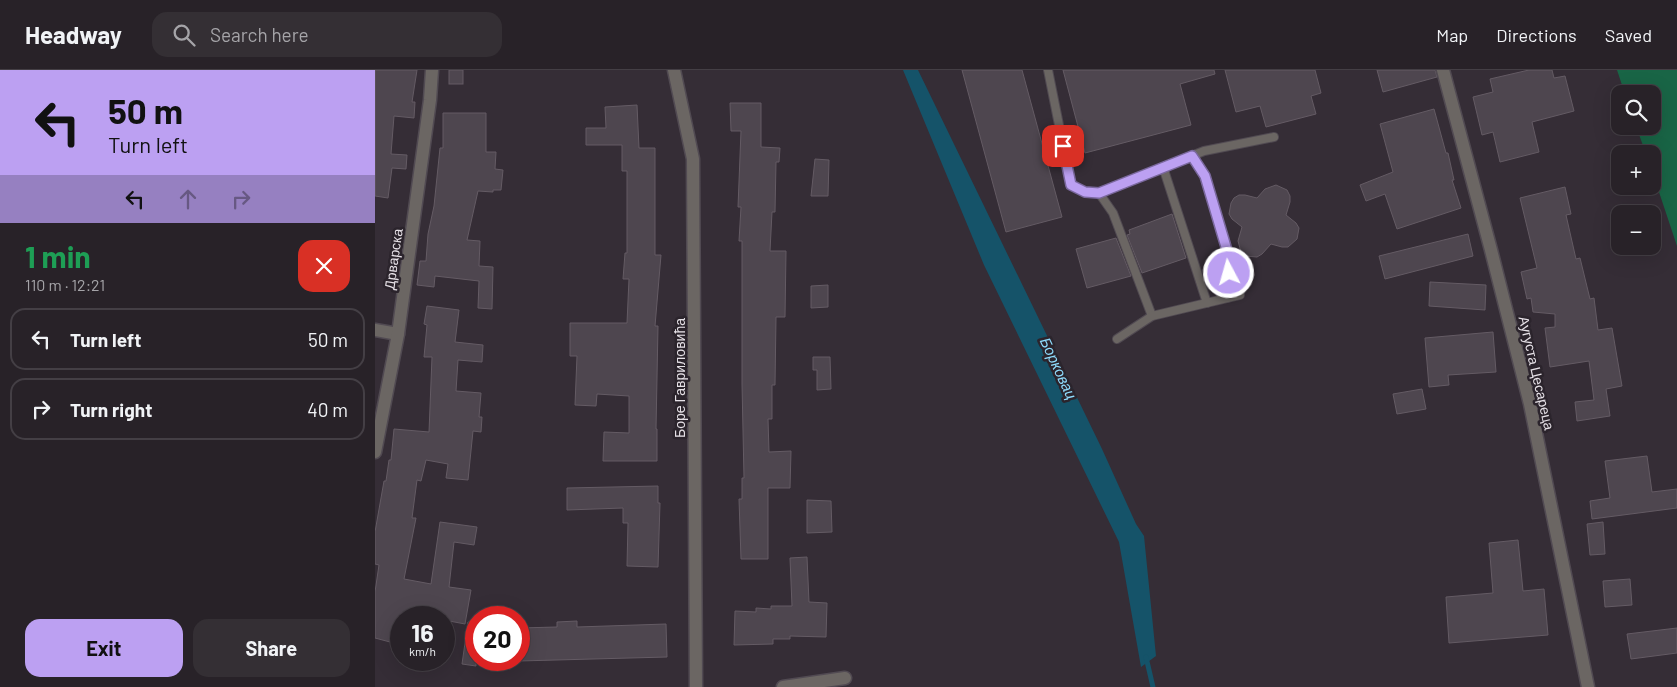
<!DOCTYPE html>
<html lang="en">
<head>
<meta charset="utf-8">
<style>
	:root { --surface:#282228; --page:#342f34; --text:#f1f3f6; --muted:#a5a4a8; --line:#443f45; --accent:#bca0f2 }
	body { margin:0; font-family:Barlow,sans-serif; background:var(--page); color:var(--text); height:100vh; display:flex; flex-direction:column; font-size:19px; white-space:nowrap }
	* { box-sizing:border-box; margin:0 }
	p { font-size:16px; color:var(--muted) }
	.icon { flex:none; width:28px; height:28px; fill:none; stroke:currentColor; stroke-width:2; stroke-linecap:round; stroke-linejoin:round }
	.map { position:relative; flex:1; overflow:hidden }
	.panel { display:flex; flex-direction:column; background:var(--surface); width:375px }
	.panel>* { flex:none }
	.hud { background:#bca0f2; color:#111; overflow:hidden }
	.tools { position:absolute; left:1236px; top:15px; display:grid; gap:10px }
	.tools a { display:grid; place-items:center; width:50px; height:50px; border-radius:10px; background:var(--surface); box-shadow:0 5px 20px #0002,0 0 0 1px var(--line); font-size:25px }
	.speed { position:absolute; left:15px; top:536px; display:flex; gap:10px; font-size:25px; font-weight:700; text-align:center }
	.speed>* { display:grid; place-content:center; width:65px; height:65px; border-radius:50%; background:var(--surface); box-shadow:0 5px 20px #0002,0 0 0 1px var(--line); line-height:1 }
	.speed small { font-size:12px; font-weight:400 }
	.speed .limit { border:8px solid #d22; background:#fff; color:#111 }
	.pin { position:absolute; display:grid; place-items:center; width:42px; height:42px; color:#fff; margin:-21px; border-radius:10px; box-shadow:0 2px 8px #0006 }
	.me { position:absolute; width:55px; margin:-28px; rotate:354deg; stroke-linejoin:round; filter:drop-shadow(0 0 4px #0008) }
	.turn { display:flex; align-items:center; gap:18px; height:105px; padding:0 25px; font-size:22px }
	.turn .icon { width:65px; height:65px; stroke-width:2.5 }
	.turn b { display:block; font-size:35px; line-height:42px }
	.lanes { display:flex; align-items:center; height:48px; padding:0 25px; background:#0003; justify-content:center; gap:25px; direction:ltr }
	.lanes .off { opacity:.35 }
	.round { display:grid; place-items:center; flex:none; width:52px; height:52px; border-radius:15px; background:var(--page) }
	.summary { display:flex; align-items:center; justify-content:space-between; height:85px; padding:0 25px }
	h1 { font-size:30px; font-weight:700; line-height:38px; color:#1e9e55 }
	.primary-button { display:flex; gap:10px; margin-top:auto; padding:10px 25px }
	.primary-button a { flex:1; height:58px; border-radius:15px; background:var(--accent); color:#111; font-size:20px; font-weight:700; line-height:58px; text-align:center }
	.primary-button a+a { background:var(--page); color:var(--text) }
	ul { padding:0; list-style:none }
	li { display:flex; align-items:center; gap:15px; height:62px; margin:0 10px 8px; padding:0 15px; border:2px solid var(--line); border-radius:15px }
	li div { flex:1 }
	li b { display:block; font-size:19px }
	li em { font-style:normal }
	header { display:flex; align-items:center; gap:30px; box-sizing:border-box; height:70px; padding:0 25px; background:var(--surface); border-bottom:1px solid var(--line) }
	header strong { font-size:24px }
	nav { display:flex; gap:28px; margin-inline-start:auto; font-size:18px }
	.search { width:350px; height:45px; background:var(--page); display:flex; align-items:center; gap:12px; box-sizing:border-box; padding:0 18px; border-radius:15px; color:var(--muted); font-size:19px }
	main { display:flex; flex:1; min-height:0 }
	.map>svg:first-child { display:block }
</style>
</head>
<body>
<header>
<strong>Headway</strong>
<div class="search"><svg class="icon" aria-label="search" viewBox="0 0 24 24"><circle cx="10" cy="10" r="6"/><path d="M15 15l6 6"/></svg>Search here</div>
<nav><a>Map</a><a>Directions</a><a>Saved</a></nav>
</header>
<main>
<section class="panel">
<div class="hud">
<div class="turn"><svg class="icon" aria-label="left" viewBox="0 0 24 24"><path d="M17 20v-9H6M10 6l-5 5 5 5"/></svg><div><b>50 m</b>Turn left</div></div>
<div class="lanes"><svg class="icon" aria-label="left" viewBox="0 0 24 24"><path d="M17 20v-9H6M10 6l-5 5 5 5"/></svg><svg class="icon off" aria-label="ahead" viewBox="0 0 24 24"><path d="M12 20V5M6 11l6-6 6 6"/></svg><svg class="icon off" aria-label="right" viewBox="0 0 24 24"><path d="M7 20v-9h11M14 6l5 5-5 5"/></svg></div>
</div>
<div class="summary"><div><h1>1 min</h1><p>110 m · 12:21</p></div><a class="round" style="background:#d93025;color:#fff"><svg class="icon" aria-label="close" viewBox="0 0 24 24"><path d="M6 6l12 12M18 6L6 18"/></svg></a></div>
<ul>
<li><svg class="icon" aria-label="left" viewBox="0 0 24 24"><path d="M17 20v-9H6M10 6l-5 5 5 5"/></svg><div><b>Turn left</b></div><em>50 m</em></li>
<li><svg class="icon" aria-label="right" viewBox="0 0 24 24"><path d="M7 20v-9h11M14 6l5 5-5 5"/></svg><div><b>Turn right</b></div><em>40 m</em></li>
</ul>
<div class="primary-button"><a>Exit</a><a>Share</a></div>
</section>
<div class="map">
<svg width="1302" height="617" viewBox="0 0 1302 617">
	<rect width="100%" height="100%" fill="#352d36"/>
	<polygon fill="#196546" points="1242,0 1302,0 1302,176 1278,104 1278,84 1271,84 1261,56 1278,56 1278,24 1250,24"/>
	<polygon fill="#155369" points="528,0 543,0 727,379 761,454 769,466 781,586 766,597 744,472 609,195"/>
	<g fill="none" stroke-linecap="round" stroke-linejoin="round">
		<polyline stroke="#155369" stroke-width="5" points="771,587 778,617"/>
	</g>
	<g fill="#4e464f" stroke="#645b64">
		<polygon points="0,0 42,0 37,32 40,32 39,48 19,46 16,84 32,85 31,99 17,98 13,128 0,126"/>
		<rect x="74" y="0" width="14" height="14"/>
		<polygon points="587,0 647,0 687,147 631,162"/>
		<polygon points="688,0 839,0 840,4 805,14 816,55 710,83"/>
		<polygon points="850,0 940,0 946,23 936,26 941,44 891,57 885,36 861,42"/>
		<polygon points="1002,0 1060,0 1062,7 1008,22"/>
		<polygon points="1154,0 1177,0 1179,8 1190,6 1199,41 1157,52 1164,82 1125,92 1118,62 1107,65 1098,27 1118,22 1115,9"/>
		<polygon points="355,33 386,33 386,77 405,78 404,92 401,92 400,142 397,142 395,181 411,181 410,247 401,247 400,315 397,315 397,349 393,349 394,382 416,381 415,418 393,418 393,489 366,489 364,429 367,429 367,408 369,408 367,314 367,171 364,171 366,137 363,137 366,61 356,61"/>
		<polygon points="262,35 264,78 280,78 280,185 286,185 280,256 283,256 281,359 282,359 282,391 228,391 229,362 254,363 254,326 222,324 221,336 200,335 202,286 195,286 195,253 252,253 254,209 248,209 250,183 252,183 252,101 247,101 247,75 211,75 211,58 231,58 230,37"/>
		<polygon points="1059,39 1071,83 1073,83 1079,110 1077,110 1086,138 1022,159 1010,124 991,131 985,115 1018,102 1005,54"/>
		<polygon points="68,43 111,43 111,82 121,82 120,99 128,100 126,120 118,120 118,122 103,121 92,170 105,171 104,196 118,197 117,239 103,238 104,211 60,206 59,217 42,215 45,191 51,191 53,164 59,136 65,78 68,78"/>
		<polygon points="440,89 454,90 453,126 436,126"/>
		<polygon points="901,115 912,120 915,126 915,132 911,145 921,153 924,158 922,169 913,177 907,177 896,174 887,184 882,187 870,186 866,182 863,171 867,157 857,149 854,144 856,133 859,128 864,125 870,125 882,128 890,119"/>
		<polygon points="1190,117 1196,144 1191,145 1201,189 1205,188 1215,229 1219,228 1223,260 1237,258 1247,316 1231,319 1235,346 1202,351 1200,332 1219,330 1214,291 1175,297 1170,258 1180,257 1180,244 1158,242 1156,228 1152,229 1146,202 1162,198 1145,128"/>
		<polygon points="797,144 811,188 767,203 752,165 755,164 754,160"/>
		<polygon points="1093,164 1098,186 1010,209 1004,186"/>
		<polygon points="741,168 756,206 712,218 701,179"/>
		<polygon points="1055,212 1111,215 1110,240 1054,236"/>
		<polygon points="453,215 453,237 436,238 436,216"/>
		<polygon points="52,236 84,240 80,272 108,275 107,292 83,290 81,321 106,323 104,347 107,347 106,362 98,361 93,410 71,408 73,394 51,390 46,411 42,410 37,448 41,448 29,509 56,514 65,452 102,457 99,475 79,472 74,517 96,520 90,554 69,550 69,548 53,548 26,543 26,568 17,566 15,572 0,568 0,522 4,495 0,494 0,462 9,411 11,411 14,390 16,390 19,359 54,362 57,287 49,287 52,255 49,254"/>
		<polygon points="1118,262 1121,302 1073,305 1074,315 1054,317 1050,268"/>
		<polygon points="438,287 455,287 456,319 442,320 442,300 438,300"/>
		<polygon points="1047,319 1051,339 1022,344 1018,324"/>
		<polygon points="1272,386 1277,422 1302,419 1302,438 1217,449 1215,431 1235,428 1230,391"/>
		<polygon points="283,416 283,433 285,433 283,497 252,496 253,453 248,453 248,438 192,440 192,418"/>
		<polygon points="432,430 456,431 457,462 432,463"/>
		<polygon points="1228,452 1230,484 1215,485 1212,454"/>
		<polygon points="1143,470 1148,521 1169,519 1173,565 1074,573 1071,527 1118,523 1114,473"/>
		<polygon points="432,487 434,532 452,533 451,567 415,566 415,569 398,569 398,574 359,575 360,541 381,542 381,538 396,539 396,536 417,536 415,488"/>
		<polygon points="1255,509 1257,535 1230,537 1228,511"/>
		<polygon points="202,551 202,557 291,554 292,587 144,591 144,558 182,557 182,552"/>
		<polygon points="93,552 101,553 101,596 87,594"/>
		<polygon points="1302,558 1302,583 1256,589 1252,564"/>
	</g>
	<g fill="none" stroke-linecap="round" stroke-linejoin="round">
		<g stroke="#514a52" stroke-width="10">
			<g id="service">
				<polyline points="673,0 696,115 710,122 724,123 829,81 899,67"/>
				<polyline points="817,86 830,106 854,187 855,219 852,228"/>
				<polyline points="788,97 832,233"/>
				<polyline points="724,123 738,143 777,246"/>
				<polyline points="742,269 777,246 865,225"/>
			</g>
		</g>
		<g stroke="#514a52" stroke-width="15">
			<g id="minor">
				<polyline points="299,0 318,89 321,617"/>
				<polyline points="1068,0 1116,180 1155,334 1213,617"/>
				<polyline points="0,260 23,264"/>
				<polyline points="0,382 23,264 55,30 57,0"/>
				<polyline points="408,617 470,608"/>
			</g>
		</g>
		<use href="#service" stroke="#6b6663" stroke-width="8"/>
		<use href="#minor" stroke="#6b6663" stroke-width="12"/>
	</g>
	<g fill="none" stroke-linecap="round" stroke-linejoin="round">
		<g stroke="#7a689d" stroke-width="12">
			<polyline id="route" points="688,76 696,115 710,122 724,123 817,86 830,106 854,187 854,203"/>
		</g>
		<use href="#route" stroke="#bca0f2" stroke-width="9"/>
	</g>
	<g text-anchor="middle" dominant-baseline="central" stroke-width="5" stroke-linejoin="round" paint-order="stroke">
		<g font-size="14" fill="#e6e1e7" stroke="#2b242c">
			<text transform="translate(18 189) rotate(-82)">Дрварска</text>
			<text transform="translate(1162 303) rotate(77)">Аугуста Цесареца</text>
			<text transform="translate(304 308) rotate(-90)">Боре Гавриловића</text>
		</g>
		<g font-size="15" font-style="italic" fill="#8fdcfd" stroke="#2b242c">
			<text transform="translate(684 298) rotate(65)">Борковац</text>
		</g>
	</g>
</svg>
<div class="tools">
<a><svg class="icon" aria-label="search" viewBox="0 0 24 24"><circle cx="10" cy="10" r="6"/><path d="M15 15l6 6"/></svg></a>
<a>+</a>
<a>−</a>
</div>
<div class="speed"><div>16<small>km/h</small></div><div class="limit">20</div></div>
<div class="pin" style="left:688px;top:76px;background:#d93025"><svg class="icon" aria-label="arrive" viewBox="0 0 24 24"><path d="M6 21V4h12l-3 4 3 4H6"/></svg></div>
<svg class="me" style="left:854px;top:203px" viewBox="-20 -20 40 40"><circle r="17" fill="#bca0f2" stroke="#fff" stroke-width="3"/><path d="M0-11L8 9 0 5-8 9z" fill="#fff"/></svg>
</div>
</main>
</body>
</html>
